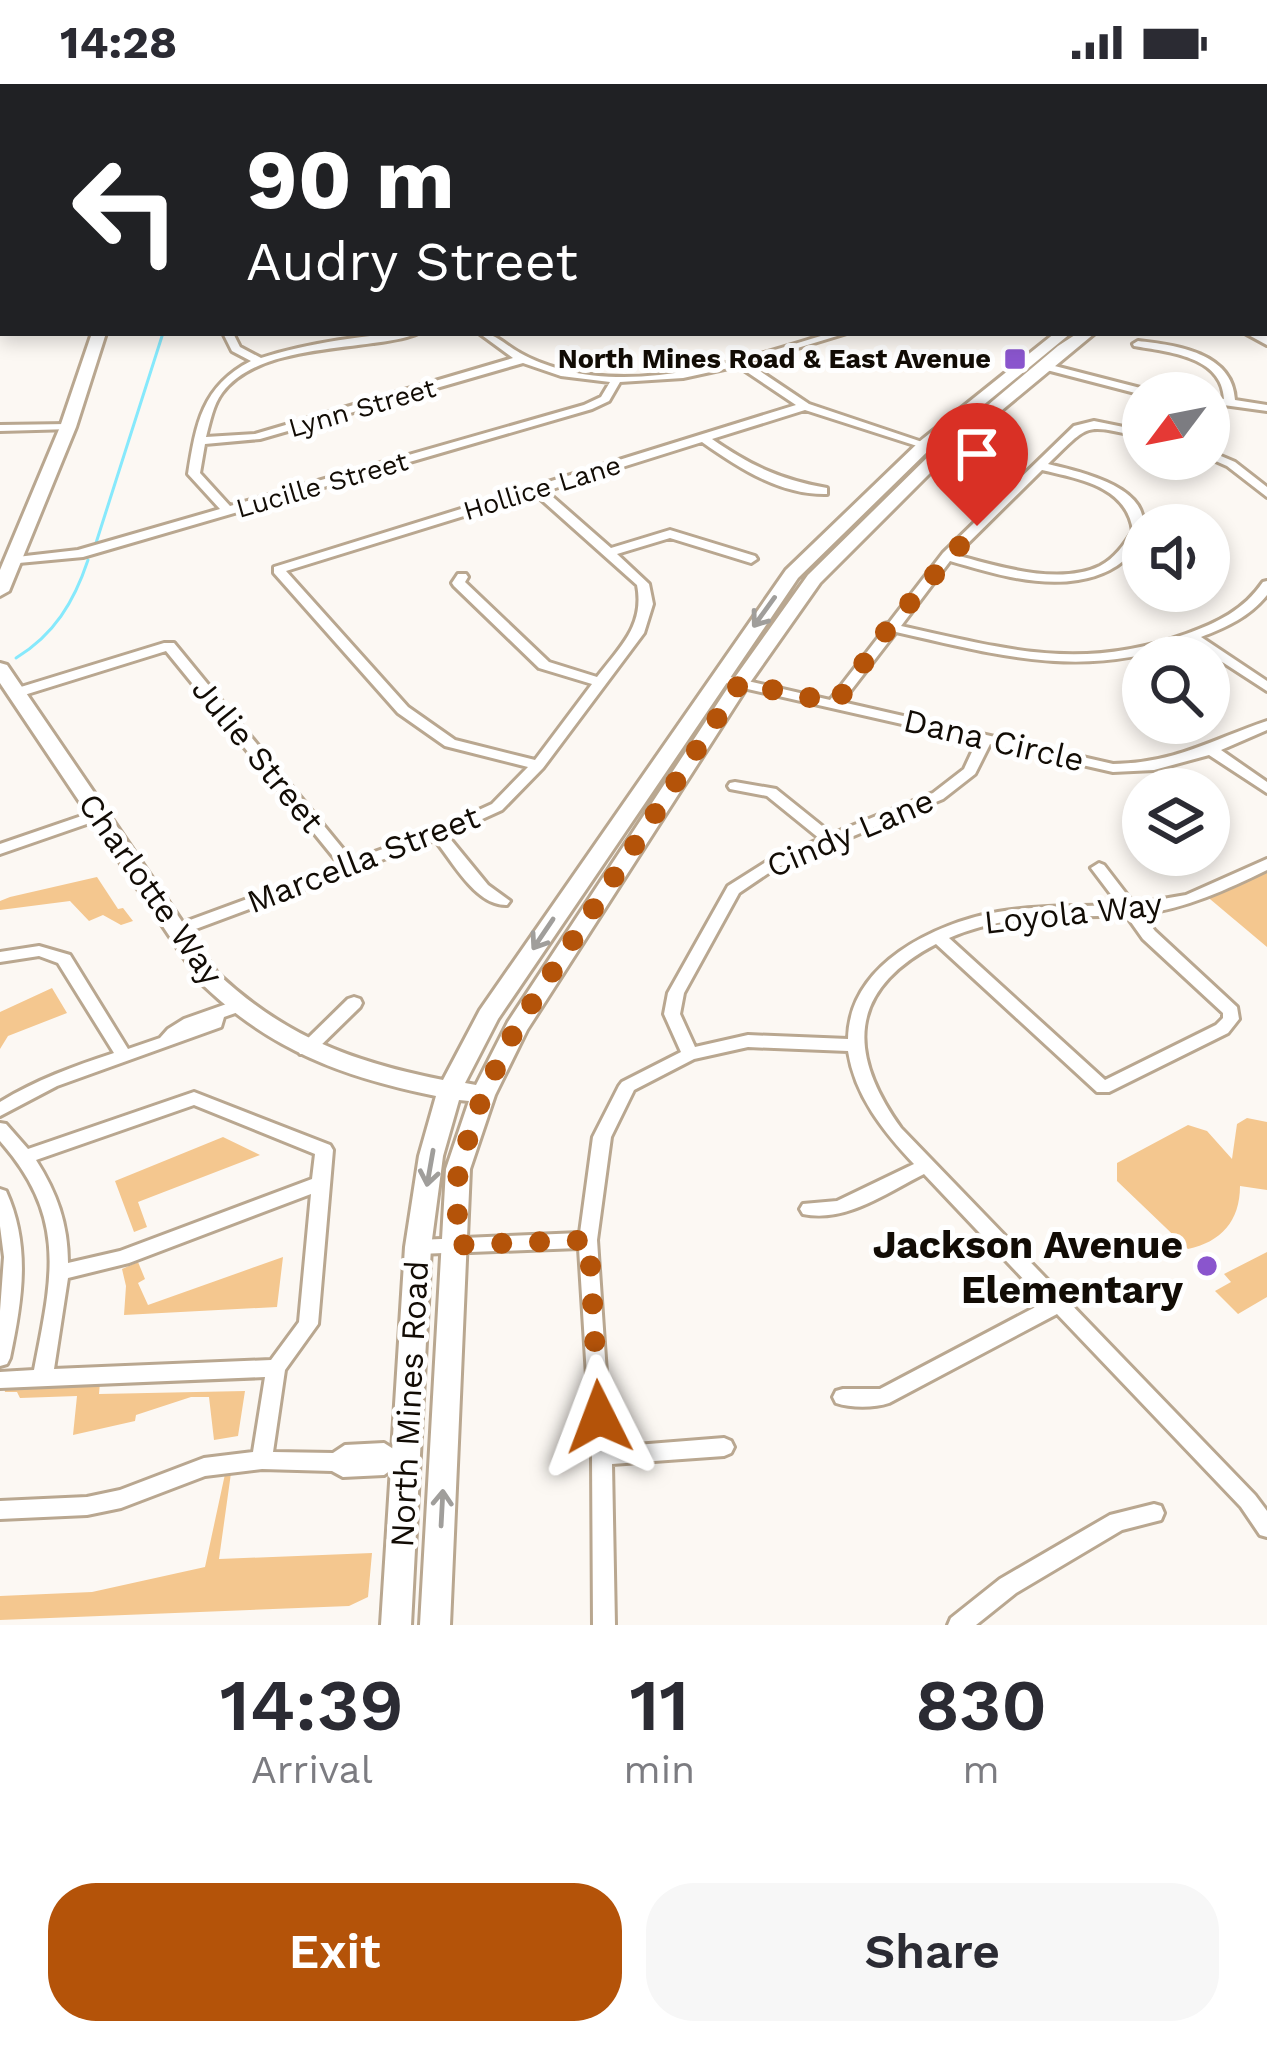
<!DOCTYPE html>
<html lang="en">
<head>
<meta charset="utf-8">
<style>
	:root { --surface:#fff; --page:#f7f7f7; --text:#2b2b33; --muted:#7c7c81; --accent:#b45309 }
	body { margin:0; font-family:"Work Sans",sans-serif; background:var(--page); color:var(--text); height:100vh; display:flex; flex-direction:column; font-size:45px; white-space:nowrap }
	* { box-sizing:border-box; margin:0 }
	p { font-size:39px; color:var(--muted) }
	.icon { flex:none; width:66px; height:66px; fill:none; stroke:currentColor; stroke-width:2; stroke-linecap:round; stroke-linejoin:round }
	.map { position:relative; height:1541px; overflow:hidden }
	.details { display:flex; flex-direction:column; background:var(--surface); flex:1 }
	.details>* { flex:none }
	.top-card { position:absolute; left:0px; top:0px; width:1269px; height:252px; box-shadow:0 6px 18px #0003; background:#202124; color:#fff; overflow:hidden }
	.needle { width:78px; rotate:238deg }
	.fabs { position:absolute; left:1122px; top:288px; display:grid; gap:24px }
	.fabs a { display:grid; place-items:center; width:108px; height:108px; border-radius:50%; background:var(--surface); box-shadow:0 6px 18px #0003; font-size:60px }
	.pin { position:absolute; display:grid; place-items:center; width:102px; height:102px; color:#fff; margin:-123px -51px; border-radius:50% 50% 50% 0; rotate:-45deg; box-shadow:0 0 12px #0007 }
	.pin .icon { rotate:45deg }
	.me { position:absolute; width:132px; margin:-66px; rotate:357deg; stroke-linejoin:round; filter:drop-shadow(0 0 9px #0008) }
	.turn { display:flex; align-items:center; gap:42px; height:252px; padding:0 48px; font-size:54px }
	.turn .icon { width:156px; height:156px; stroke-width:2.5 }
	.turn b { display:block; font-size:84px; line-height:102px }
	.eta { display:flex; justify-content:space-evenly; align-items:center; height:204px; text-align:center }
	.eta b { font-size:72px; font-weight:600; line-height:84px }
	.primary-button { display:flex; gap:24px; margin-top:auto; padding:24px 48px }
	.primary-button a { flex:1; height:138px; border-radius:48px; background:var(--accent); color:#fff; font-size:48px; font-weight:600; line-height:138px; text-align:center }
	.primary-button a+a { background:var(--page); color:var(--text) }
	.status { display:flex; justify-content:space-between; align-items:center; height:84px; padding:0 60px; background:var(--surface); direction:ltr }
	.status svg { height:33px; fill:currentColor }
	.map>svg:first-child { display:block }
</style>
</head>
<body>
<div class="status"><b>14:28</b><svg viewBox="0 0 49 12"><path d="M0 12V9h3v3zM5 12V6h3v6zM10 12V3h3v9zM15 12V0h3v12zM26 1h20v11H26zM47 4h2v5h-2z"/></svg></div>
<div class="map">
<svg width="1267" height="1541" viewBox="0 0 1267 1541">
	<rect width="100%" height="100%" fill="#fcf8f3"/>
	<g fill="#f4c78f">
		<polygon points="1267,780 1267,863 1204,810"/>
		<polygon points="97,793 118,825 123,824 133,837 121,841 103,831 89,837 70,817 0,826 0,817 10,813"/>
		<polygon points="52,904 67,929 8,952 0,965 0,928"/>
		<path d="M1247,1034l20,4v68l-27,-4c0,35 -19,56 -52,63l-71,-68v-18l71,-38 19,6 25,28 5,-35z"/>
		<polygon points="223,1053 260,1071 138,1118 147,1143 134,1148 115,1097"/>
		<polygon points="1267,1168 1267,1213 1238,1230 1215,1207 1231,1198 1224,1190"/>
		<polygon points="283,1173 277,1223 124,1231 126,1202 122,1185 138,1178 145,1195 138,1199 148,1221"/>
		<polygon points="100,1298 99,1310 245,1307 238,1352 214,1356 209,1313 191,1313 136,1331 135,1337 73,1351 77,1312 20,1314 17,1308 5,1308 4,1303"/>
		<polygon points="231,1389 219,1475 372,1469 368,1513 349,1522 0,1536 0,1512 92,1508 205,1483 225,1390"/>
	</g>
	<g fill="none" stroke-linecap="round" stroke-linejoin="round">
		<g stroke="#86e9fc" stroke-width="3">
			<polyline points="96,459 163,249"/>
			<path d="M16,574c38,-23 58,-56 72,-98"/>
		</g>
		<g stroke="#b9a790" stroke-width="6">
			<g id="street">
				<polygon points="33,0 46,0 51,3 38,3"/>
				<polygon points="183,0 195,0 191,3 179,3"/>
				<polygon points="347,0 356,0 359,3 350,3"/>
				<rect x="471" y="0" width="8" height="3"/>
				<polygon points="636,0 645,0 648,3 639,3"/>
				<polygon points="659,0 675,0 669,3 653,3"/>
				<polygon points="1118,0 1132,0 1126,3 1112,3"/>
				<polygon points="1256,0 1267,0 1267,5 1266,3"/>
				<polygon points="3,37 3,43 0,44 0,38"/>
				<polygon points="0,50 3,51 3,59 0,58"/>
				<rect x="0" y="143" width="3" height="6"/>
				<polygon points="3,189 3,203 0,204 0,190"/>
				<path d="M223,249h10l7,14 21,11c43,-14 112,-25 157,-25 -13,6 -30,8 -45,10 -46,7 -121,9 -151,50 -9,12 -12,29 -16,44l49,-3 258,-76 -34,-25c17,0 26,12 41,20 12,7 29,13 43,17 89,22 184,-12 268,-37h16l-99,30 61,41 140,47 -2,2h-8l-134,-43 -93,29c39,27 69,41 115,49v6c-47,1 -88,-26 -125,-52l-156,49 65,57 59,-18 85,26 2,3 -6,4 -81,-25 -53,16 32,30 4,20 -9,29 -101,135 -41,42 -55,25 41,50 22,16 -3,4c-31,1 -54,-43 -72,-65l-258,96 -6,-1 -2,-4 2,-4 169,-62 -174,-214 -145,45h-10l-2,-3 2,-3 153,-47h10l178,217 81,-29 59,-27 36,-37 -83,-21 -47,-33 -124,-140v-6l522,-162 -58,-39 -55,12 -63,4 -11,19 -17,8 -509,148 -75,7v-6l70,-8 142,-41 -32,-35c8,-50 14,-88 63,-113l-19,-10zM523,279l38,13 49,6 -9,15 -17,8 -354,101 -30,-33 5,-29 55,-5zM535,410l102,91c8,40 -17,62 -40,92l-48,-15 -84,-80 3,-5 -2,-3h-8l-6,9 2,3 85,82 53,16 -57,76 -80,-20 -47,-33 -122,-136z"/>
				<path d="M1138,257c38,4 95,12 97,59l32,5v6l-58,-8v-6l15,2c-2,-43 -56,-47 -90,-53l-1,-2z"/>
				<polygon points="1043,279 1152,307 1153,309 1143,309 1143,311 1039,284 1039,280"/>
				<path d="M1094,337l49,10v6c-60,-12 -51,-16 -95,27 41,10 122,28 86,85 -12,18 -35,28 -56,31 -42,7 -87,-7 -128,-19l-49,65c105,23 179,46 285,8 31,-11 58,-24 77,-52l4,-1v14c-18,22 -40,32 -66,42l66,44v10l-77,-50c-107,39 -188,15 -294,-9l-54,70 271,62c63,-1 98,-24 154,-43v9l-46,20 46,32v11l-58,-38 -55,15 -41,2 -123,-28 -15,30 -32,25 -167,69 -37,25 -55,100 -4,21 15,33 53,-12 100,4c1,-75 87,-116 150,-127 40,-7 81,-5 121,-7l-28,-37 8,-5 5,2 30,39 52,-9 81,-36v11c-41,20 -80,38 -125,44l13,17 82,76 2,12 -11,14 -119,59h-12l-161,-148c-88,46 -89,109 -35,184l354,367 12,16v26l-7,-2 -19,-28 -184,-193 -168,89c-15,5 -38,5 -53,0l-3,-6 3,-6 7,-2h37l165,-87 -121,-128c-38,19 -78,49 -121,40l-3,-5 3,-5 34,-3 77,-37c-31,-33 -59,-68 -66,-113l-100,-4 -54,12 -60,31 -23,47 -14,103 14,207 113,-9 7,3 3,6 -3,6 -7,3 -112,8 3,161h-22l-1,-169 -13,-208 -161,6 -7,-2 -2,-5 2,-5 7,-2 162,-7 13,-96 26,-51 3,-4 59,-30 -17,-38 4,-21 60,-107 38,-24 54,-23 -53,-43 -37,-7 -2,-3 2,-3 5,-1 41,7 56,45 101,-41 31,-24 13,-28 -247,-56 -7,-4 7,-4 100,23 54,-70v-6l5,-1 54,-70 131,-127zM1042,386c37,9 85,16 91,61 -9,14 -18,27 -33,35 -41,20 -104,0 -144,-11zM1126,831l17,24 80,74v5l-7,7 -111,55 -156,-142c56,-25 117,-20 177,-23z"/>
				<polygon points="68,340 74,343 72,345 0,347 0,341"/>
				<polygon points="1209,367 1235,378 1267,403 1267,413 1227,382 1209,374"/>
				<polygon points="99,726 106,731 104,734 0,770 0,760"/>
				<path d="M39,862l31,9 58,94 32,-11 8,-9 16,-10 51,-18 6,2 2,4 -2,4 -17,6 -3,10 -164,59 -57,30v-14c36,-22 74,-36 114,-49l-56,-90 -19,-7 -39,6v-10z"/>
				<polygon points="354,913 360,915 362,919 360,923 312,970 300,970 298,966 300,962 348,915"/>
				<path d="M194,1008l136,53 3,5 -15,174 -33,46 -12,82 60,1 12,-8 39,-2 11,7 12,2 3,6 -3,6 -12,3 -11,8 -41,2 -11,-6 -70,-2 -57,7 -84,32 -34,7 -87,4v-18l87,-4 33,-7 84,-32 49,-6 12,-75 -265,11v-16l34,-2c18,-93 34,-152 -34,-229v-18l6,1 22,25zM194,1021l121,49 -3,25 -192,72 -52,12c0,-39 -11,-70 -32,-103zM311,1110l-12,128 -28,38 -217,9 14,-91 61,-15z"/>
				<path d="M0,1105l6,2c25,55 16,110 4,167l-3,6 -7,2v-55l4,-54 -4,-31z"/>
				<polygon points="1154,1420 1161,1422 1164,1429 1161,1436 1122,1446 1016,1509 976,1541 948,1541 951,1534 1000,1495 1110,1431"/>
			</g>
		</g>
		<g stroke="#b9a790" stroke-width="6">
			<g id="secondary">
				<polygon points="787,0 802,0 805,3 790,3"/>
				<polygon points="92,249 106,249 76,343 9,507 0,512 0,486 60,343"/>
				<path d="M1055,249h16l-140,115 -133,130 -300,441 -33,64 11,2 32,-63 223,-339 77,-108 129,-127 121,-102 20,-13h17l-146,121 -129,129 -71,101 -222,346 -32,65 -25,74 -20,456h-30l26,-456 23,-68 -10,-1 -16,56 -12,91 -20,378h-30l24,-378 14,-91 17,-60c-93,-19 -166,-46 -235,-113l-201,-300v-20l7,2 210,308c68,64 136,89 226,107l37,-70 306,-440 133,-128z"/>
				<polygon points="1245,249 1267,251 1267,261"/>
			</g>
		</g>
		<use href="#street" fill="#fff" fill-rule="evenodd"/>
		<use href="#secondary" fill="#fff" fill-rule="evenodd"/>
	</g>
	<defs><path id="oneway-shaft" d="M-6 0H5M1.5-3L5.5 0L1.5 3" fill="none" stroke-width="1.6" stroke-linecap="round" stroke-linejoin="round" transform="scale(3)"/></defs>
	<g stroke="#a09e9b">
		<use href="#oneway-shaft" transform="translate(764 528) rotate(126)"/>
		<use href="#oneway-shaft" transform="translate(543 850) rotate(124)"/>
		<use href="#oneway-shaft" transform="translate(430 1084) rotate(100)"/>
		<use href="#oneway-shaft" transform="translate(442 1424) rotate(-87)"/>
	</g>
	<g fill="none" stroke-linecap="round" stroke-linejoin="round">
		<polyline stroke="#b45309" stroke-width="21" stroke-dasharray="0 37.8" points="599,1333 589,1156 457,1161 458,1085 483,1011 516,944 740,599 836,619 889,543 977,442"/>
	</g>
	<g fill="#8a55cd" stroke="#fff" stroke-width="4.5">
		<rect x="1003" y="263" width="24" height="24" rx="6"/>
		<circle cx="1207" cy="1182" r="12"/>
	</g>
	<g text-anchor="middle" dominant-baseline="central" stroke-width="10" stroke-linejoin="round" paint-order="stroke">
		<g font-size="27" font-weight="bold" fill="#120c05" stroke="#fff" text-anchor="end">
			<text x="991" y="275">North Mines Road &amp; East Avenue</text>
		</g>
		<g font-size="27" fill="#120c05" stroke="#fff">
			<text transform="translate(362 324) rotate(-16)">Lynn Street</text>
			<text transform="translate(322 401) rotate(-16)">Lucille Street</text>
			<text transform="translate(542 404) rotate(-17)">Hollice Lane</text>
		</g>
		<g font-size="33" fill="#120c05" stroke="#fff">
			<text transform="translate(994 656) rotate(13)">Dana Circle</text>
			<text transform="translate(258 671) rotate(51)">Julie Street</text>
			<text transform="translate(850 749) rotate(-23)">Cindy Lane</text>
			<text transform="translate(363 775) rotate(-21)">Marcella Street</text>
			<text transform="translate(151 805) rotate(55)">Charlotte Way</text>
			<text transform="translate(1073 829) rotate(-6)">Loyola Way</text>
			<text transform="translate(409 1320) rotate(-87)">North Mines Road</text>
		</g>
		<g font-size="39" font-weight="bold" fill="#120c05" stroke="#fff" text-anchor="end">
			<text x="1183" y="1160">Jackson Avenue<tspan x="1183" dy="45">Elementary</tspan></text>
		</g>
	</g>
</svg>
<div class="fabs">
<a><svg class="needle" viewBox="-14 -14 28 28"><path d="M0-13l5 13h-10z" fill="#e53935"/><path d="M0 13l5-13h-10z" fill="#7c7c81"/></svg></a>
<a><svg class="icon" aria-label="sound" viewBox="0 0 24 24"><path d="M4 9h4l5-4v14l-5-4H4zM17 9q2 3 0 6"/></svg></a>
<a><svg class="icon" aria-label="search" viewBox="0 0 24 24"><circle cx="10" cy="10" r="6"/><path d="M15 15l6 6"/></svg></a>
<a><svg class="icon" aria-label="layers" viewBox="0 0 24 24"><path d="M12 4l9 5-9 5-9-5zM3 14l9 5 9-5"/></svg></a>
</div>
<div class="pin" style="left:977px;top:442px;background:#d93025"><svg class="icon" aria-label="arrive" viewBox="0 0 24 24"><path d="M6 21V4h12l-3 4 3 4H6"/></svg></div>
<svg class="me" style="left:599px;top:1333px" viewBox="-20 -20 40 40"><path d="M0-17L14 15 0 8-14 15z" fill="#b45309" stroke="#fff" stroke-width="4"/></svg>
<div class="top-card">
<div class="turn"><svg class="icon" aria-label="left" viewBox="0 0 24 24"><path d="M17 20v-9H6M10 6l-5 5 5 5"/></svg><div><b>90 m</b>Audry Street</div></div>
</div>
</div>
<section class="details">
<div class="eta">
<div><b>14:39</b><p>Arrival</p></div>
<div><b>11</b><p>min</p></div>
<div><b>830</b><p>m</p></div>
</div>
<div class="primary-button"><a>Exit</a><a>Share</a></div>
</section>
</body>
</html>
